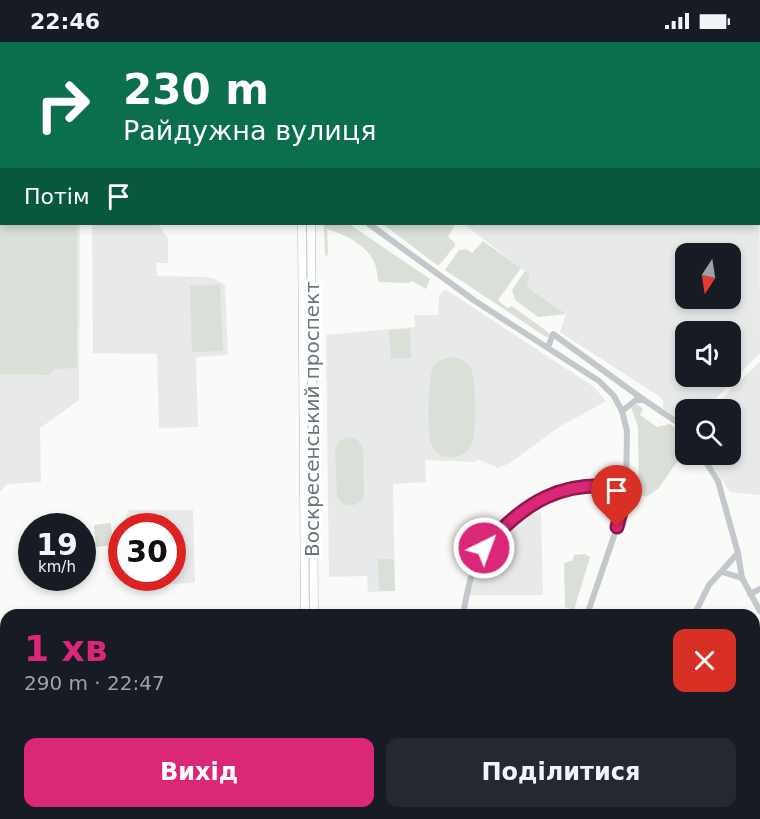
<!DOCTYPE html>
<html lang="uk">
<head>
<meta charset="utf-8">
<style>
	:root { --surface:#171b24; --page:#242831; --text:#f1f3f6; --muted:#9ea1a6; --accent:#db2777 }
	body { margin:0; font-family:"DejaVu Sans",sans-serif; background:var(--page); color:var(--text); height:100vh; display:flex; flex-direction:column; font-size:22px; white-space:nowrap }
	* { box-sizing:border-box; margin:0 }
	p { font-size:20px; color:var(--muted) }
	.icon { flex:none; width:33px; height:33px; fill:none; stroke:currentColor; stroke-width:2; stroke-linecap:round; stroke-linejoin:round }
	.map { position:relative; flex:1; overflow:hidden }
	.drawer { position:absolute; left:0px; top:567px; width:760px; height:210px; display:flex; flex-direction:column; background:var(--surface); border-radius:18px 18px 0 0; box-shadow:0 3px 9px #0003 }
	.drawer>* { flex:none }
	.banner { position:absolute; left:0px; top:0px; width:760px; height:183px; box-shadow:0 3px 9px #0003; background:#0b6e4f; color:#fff; overflow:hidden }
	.needle { width:39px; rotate:192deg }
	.controls { position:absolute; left:675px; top:201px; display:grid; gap:12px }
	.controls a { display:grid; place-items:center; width:66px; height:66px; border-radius:12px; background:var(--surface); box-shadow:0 3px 9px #0003; font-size:30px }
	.speed { position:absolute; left:18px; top:471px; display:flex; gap:12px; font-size:30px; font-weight:700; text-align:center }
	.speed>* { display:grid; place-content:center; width:78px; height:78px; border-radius:50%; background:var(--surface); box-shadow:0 3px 9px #0003; line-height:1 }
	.speed small { font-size:15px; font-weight:400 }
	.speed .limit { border:9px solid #d22; background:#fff; color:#111 }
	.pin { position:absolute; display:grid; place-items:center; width:51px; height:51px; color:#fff; margin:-62px -26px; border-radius:50% 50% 50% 0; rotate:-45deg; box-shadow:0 0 6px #0007 }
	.pin .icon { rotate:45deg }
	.me { position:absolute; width:66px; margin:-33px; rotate:42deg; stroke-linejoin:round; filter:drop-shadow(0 0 4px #0008) }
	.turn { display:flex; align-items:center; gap:21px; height:126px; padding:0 24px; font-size:27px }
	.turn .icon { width:78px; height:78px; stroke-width:2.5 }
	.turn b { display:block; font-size:42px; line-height:51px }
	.then { display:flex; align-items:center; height:57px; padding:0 24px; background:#0003; gap:12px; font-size:22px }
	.round { display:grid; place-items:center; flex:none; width:63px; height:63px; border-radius:12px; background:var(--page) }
	.headline { display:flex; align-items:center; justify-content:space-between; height:102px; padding:0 24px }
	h1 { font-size:36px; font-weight:700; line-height:45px; color:var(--accent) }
	.button { display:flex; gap:12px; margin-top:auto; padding:12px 24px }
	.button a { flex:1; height:69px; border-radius:12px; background:var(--accent); color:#fff; font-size:24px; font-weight:700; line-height:69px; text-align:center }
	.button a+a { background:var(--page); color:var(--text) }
	.status { display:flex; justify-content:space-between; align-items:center; height:42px; padding:0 30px; background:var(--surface); direction:ltr }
	.status svg { height:16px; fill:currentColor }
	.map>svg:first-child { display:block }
</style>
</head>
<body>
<div class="status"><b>22:46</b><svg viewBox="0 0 49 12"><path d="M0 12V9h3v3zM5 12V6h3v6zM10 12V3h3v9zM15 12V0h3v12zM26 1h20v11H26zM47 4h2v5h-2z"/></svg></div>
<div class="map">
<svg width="760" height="777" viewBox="0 0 760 777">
	<rect width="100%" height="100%" fill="#fafaf8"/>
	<g fill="#e8e9e9" fill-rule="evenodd">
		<polygon points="0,0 45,0 2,2 2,182 80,182 79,358 40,386 41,440 7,442 0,450"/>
		<polygon points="354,0 744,0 744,1 354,2"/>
		<path d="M759,50l1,261 -55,56 -19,1 -1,11h-4l-18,-13v-8l-6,-5 -97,-63 6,-18 -39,-27 3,-12 -66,-51h295zM686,212h44v44h-44zM686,290h44v44h-44z"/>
		<polygon points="92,182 158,182 168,197 168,221 156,221 157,234 205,235 213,236 225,243 228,313 196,315 198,385 159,386 157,312 93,311"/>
		<polygon points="445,247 594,345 606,359 559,385 510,421 498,426 477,417 476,420 425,418 426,440 393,442 395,549 368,550 367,534 329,535 326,293 415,285 414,273 438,273 439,254"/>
		<polygon points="760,320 760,453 730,450 709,418 711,416 709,413 730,412 730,368 714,367 733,345"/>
		<polygon points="128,468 193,468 195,541 129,544 128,536 172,536 172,484 123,484"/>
		<polygon points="541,470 543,553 469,553 479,524 491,522 490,509 500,491 523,473"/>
		<rect x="185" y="771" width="80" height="6"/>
		<rect x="484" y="771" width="78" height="6"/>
	</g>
	<g fill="#dadfd7">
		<polygon points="0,162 2,182 77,182 77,326 54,327 49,333 0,332"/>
		<path d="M324,182h25l81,55 -4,10 -14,-8 -4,2 -29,-1c-2,-5 -2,-10 -3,-15 -5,-20 -31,-33 -49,-38l1,26 -3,1z"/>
		<polygon points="383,182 455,182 448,195 455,201 455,204 439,223 437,223"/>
		<polygon points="483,199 521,226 498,258 507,266 512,264 549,291 550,294 546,295 445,228 459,208 466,207 472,211"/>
		<polygon points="525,229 530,233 527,245 566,272 538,275 515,258 512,248"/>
		<polygon points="220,243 223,309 192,310 190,244"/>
		<polygon points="410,287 411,316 391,317 389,288"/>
		<path d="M452,315c8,1 15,4 19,12 5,10 6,67 0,77 -3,7 -11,11 -18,11 -10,1 -18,-4 -22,-13 -4,-8 -3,-70 2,-77 4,-7 12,-9 19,-10z"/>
		<polygon points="637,362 643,367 640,373 657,385 670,382 685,394 685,412 679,417 658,447 646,455 639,452 638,385 631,365"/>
		<path d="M349,395l9,3 5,9 1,48c-7,11 -21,12 -27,-1l-2,-47 4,-8z"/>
		<polygon points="111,481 113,503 96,505 94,483"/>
		<polygon points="585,512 590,515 574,568 565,565 564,521 573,518 574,513"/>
		<polygon points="378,517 394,517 395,549 379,549"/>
	</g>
	<polygon fill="#bbc7cb" points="652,771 745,771 751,777 656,777"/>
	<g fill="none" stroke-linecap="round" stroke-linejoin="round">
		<g stroke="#b5babe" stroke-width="9">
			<g id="major">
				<polyline points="306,2 306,0"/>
				<polyline points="313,2 313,0"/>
				<polyline points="302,182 305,573"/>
				<polyline points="311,182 314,573"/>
				<polyline points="306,771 306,777"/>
				<polyline points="314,771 314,777"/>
			</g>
		</g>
		<g stroke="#c3c8cc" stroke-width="6">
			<polyline points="79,0 84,2"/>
			<polyline points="109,0 112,2"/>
			<polyline points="302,2 302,0"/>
			<polyline points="369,182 475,259 599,339 614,354 622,369 627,389 626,446 624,459 617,485 587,573"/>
			<polyline points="548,305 553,292 644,358"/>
			<polyline points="622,369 636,358 644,358 686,386"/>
			<polyline points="701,412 718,439 738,511 742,536 760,569"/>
			<polyline points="722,530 742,536"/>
			<polyline points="750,552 760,547"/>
			<path d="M463,573c4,-23 8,-46 21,-66 6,-11 16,-20 25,-28 37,-30 69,-40 117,-33"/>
			<polyline points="694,573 709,543 738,511"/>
			<polyline points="0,588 6,587"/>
			<polyline points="754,698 760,700"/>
			<polyline points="754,748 760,740"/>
			<polyline points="754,759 760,764"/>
			<polyline points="611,771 613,777"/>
			<polyline points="479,777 480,771"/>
		</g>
		<use href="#major" stroke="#fff" stroke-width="8"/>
		<g stroke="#a2aab0" stroke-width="4">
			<g id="rail">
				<polyline points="430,0 430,2"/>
				<polyline points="748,0 748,2"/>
				<polyline points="707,2 708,0"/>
				<polyline points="759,26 760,29"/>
				<polyline points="759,62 760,65"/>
			</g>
		</g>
		<use href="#rail" stroke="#fff" stroke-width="1.5" stroke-dasharray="4.5" stroke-linecap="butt"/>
	</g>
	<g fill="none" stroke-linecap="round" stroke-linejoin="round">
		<g stroke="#8e194d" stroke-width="15">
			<path id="route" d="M484,506c40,-46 79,-70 142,-60l-2,13 -7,26"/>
		</g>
		<use href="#route" stroke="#db2777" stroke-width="10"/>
	</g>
	<g text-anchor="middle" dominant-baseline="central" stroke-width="6" stroke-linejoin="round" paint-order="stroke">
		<g font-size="20" fill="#657683" stroke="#fff">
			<text transform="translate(312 377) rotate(-90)">Воскресенський проспект</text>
		</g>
	</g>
</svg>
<div class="controls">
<a><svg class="needle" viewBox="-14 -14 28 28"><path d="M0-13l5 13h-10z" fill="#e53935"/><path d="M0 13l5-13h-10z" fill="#9ea1a6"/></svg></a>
<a><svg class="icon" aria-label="sound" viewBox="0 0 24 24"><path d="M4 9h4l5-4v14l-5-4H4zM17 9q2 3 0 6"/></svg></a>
<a><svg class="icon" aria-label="search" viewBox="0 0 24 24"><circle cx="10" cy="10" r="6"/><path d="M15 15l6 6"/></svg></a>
</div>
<div class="speed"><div>19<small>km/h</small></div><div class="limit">30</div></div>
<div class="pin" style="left:617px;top:485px;background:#d93025"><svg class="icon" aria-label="arrive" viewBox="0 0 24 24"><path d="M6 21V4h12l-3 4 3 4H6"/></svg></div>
<svg class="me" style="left:484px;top:506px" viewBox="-20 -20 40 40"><circle r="17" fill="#db2777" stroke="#fff" stroke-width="3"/><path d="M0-11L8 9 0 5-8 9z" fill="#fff"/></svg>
<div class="banner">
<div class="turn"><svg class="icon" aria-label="right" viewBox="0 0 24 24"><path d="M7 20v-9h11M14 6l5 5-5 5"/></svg><div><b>230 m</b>Райдужна вулиця</div></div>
<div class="then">Потім<svg class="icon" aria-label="arrive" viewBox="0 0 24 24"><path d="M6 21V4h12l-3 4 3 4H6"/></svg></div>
</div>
<section class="drawer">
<div class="headline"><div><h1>1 хв</h1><p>290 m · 22:47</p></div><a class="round" style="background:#d93025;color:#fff"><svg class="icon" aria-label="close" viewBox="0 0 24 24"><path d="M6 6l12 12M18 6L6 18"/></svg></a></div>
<div class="button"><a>Вихід</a><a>Поділитися</a></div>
</section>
</div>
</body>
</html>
